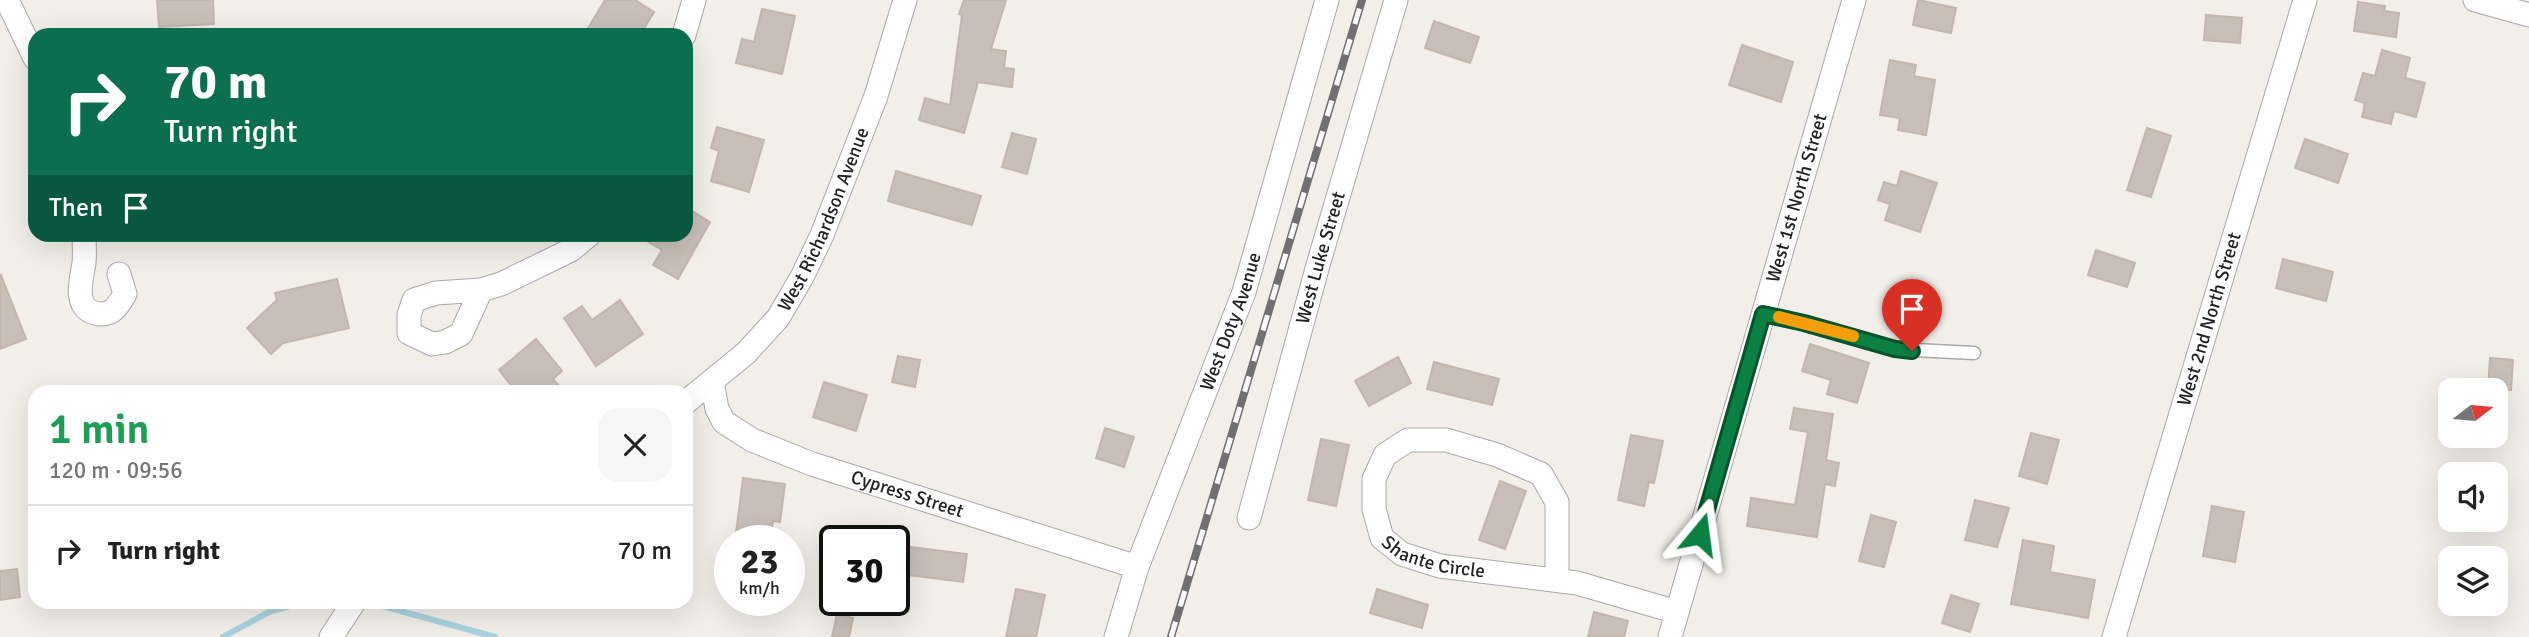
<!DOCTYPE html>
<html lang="en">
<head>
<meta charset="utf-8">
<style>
	:root { --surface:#fff; --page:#f6f6f6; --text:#222; --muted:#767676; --line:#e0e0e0 }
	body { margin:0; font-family:Signika,sans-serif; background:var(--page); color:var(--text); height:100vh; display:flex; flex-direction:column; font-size:26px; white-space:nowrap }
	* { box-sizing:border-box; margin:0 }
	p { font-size:23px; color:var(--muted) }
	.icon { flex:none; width:38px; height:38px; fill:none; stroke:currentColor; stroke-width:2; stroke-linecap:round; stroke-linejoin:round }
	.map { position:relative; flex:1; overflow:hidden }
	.drawer { position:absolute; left:28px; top:385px; width:665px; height:224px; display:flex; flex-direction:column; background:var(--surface); border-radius:21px; box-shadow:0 7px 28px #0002 }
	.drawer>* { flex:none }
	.hud { position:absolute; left:28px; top:28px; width:665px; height:214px; border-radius:21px; box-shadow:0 7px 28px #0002; background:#0b6e4f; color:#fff; overflow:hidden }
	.needle { width:46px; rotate:74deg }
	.buttons { position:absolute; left:2438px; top:378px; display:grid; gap:14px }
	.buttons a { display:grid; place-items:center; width:70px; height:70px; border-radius:14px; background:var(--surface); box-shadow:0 7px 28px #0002; font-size:35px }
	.speed { position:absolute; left:714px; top:525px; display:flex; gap:14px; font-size:35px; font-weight:700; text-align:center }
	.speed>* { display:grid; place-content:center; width:91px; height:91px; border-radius:50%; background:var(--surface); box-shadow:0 7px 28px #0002; line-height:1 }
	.speed small { font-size:18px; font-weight:400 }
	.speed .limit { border:4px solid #111; border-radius:10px; background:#fff; color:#111 }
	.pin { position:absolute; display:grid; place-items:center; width:60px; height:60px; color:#fff; margin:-72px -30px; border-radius:50% 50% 50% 0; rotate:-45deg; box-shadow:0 0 7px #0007 }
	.pin .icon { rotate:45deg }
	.me { position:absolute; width:77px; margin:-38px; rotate:16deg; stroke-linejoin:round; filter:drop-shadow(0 0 5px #0008) }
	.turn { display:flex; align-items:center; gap:24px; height:147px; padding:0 21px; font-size:32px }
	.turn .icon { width:91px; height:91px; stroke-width:2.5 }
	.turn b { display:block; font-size:49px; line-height:60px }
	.then { display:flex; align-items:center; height:66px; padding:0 21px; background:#0003; gap:14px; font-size:26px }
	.round { display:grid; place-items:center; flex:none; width:74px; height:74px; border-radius:21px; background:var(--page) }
	.head { display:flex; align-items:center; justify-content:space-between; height:119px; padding:0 21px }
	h1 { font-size:42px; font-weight:600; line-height:52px; color:#1e9e55 }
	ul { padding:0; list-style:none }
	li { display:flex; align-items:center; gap:21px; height:91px; padding:0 21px; border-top:2px solid var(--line) }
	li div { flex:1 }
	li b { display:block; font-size:26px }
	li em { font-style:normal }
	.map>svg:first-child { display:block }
</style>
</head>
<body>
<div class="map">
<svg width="2529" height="637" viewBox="0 0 2529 637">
	<rect width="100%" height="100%" fill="#f2efe9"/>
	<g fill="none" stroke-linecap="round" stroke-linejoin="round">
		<g stroke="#aad3df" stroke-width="6">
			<polyline points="368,602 495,637"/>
			<polyline points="223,637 269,612 303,602"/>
		</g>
	</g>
	<g fill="#c7bfb8" stroke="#c4b6ab" stroke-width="2">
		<polygon points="157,0 213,0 214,24 159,27"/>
		<polygon points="605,0 635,0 654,12 640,35 584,35"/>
		<polygon points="964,0 1006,0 991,49 1006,51 1004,68 1014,69 1012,87 978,82 964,133 919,120 925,98 950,105 962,15 959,14"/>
		<polygon points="1918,0 1956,8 1951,33 1913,25"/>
		<polygon points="2358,2 2385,6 2384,11 2399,13 2396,37 2354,31"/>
		<polygon points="762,9 795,16 782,74 736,63 742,39 754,42"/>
		<polygon points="2206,15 2242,18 2240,43 2204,40"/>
		<polygon points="1434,21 1479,37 1470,63 1425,48"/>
		<polygon points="1742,45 1793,62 1781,102 1729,85"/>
		<polygon points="2382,50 2410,58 2405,78 2425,83 2416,117 2394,111 2391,124 2362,117 2365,103 2355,100 2363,73 2375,76"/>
		<polygon points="1890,60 1916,65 1914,76 1935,80 1926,135 1898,130 1900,118 1880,115"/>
		<polygon points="717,127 764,140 749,192 711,181 719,151 711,148"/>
		<polygon points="2147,128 2171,136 2151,197 2127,190"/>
		<polygon points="1012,133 1036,139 1027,174 1002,167"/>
		<polygon points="2305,139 2348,154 2338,183 2295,168"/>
		<polygon points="896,171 981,196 972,225 888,201"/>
		<polygon points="1901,171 1937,183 1920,232 1885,220 1890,204 1878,200 1884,182 1897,186"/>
		<polygon points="686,207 710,222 678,279 653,265 662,250 635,234 686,234"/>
		<polygon points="2096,250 2135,263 2127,287 2088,275"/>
		<polygon points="2283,259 2333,272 2326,301 2276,288"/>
		<polygon points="1,275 26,339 0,349 0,276"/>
		<polygon points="337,279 349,328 283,343 271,354 247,328 277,300 275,293"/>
		<polygon points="620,300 643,334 596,366 564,318 582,306 592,320"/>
		<polygon points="536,339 562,371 553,379 564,392 516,392 499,370"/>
		<polygon points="1810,344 1869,363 1857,403 1827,394 1831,380 1802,371"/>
		<polygon points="898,356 920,360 915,387 892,382"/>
		<polygon points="1398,357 1411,383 1369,406 1355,381"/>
		<polygon points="2490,358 2513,360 2511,390 2488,390"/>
		<polygon points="1434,362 1499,379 1492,405 1427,389"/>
		<polygon points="824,382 867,395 856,431 813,417"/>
		<polygon points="1794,408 1833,414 1826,460 1839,463 1835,486 1825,484 1817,537 1747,526 1751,498 1795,505 1808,432 1790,429"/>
		<polygon points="1105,428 1134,437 1124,467 1096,458"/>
		<polygon points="2031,433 2059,440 2047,484 2019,476"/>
		<polygon points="1631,435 1663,441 1654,483 1649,482 1644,506 1618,500"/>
		<polygon points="1321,439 1349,445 1336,506 1308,500"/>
		<polygon points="743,478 785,484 780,522 773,521 770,541 735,541"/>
		<polygon points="1500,481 1526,491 1505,549 1479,540"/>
		<polygon points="1975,500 2009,508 1997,547 1965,540"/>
		<polygon points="2212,506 2244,512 2235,562 2203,556"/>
		<polygon points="1871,515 1896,522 1884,567 1859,561"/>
		<polygon points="2023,540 2054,546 2050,572 2095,580 2088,618 2011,604"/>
		<polygon points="910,547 967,554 963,582 907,575"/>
		<polygon points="17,569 20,597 0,600 0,571"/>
		<polygon points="1016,589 1045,595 1036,637 1006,637"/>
		<polygon points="1377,589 1428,605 1422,628 1370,613"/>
		<polygon points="1951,595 1979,604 1970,632 1942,623"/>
		<polygon points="1594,612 1628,621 1624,637 1588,637"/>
		<polygon points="837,614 853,618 849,637 832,637"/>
	</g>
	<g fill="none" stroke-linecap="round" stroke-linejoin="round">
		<g stroke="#a9a9a9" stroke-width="15">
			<polyline id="service" points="1763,314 1804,323 1895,349 1974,353"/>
		</g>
		<g stroke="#a9a9a9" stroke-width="25">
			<g id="minor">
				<polyline points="7,0 35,58"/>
				<polyline points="2475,0 2529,15"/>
				<polyline points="684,35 694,0"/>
				<path d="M84,234c0,10 1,20 0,29 -3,18 -12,48 16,51 13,1 19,-10 25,-20l-6,-20"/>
				<polyline points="481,290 461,334 445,342 432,344 409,333 409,315 414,300 436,293 481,290 501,284 571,250 590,234"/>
				<path id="s1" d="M712,382l5,27 7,13 28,18 60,24 325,103"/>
				<path id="s2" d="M686,402l60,-49 32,-35 24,-41 20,-42 54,-139 29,-96"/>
				<path id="s3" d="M1249,518l69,-253 78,-265"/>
				<path id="s4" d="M1557,580v-78l-16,-28 -44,-19 -51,-15h-38l-23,15 -11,24v30l8,29 20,16 38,12 137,17 100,29"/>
				<polyline points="331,637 354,602"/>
				<path id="s5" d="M1116,637l21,-70 107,-275 83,-292"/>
				<path id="s6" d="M1670,637l184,-637"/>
				<path id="s7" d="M2114,637l191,-637"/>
			</g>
		</g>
		<use href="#service" stroke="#fff" stroke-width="12"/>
		<use href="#minor" stroke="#fff" stroke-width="23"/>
		<g stroke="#707070" stroke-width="8">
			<polyline id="rail" points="1171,637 1362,0"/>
		</g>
		<use href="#rail" stroke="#fff" stroke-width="5" stroke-dasharray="16" stroke-linecap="butt"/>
	</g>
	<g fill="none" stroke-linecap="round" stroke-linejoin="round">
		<g stroke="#07532c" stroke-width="18">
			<polyline id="route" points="1700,534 1763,314 1804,323 1895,349 1912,351"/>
		</g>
		<use href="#route" stroke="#0b8043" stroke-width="12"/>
		<polyline stroke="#f59e0b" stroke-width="12" points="1779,317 1853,336"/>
	</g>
	<g text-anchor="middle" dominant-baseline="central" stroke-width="6" stroke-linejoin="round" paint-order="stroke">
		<g font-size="19" fill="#222" stroke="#fff">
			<text stroke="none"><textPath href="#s6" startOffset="457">West 1st North Street</textPath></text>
			<text stroke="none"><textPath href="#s2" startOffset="234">West Richardson Avenue</textPath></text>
			<text stroke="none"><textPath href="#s3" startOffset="270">West Luke Street</textPath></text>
			<text stroke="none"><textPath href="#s7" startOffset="332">West 2nd North Street</textPath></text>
			<text stroke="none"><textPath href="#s5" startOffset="336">West Doty Avenue</textPath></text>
			<text stroke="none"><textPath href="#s1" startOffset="240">Cypress Street</textPath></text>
			<text stroke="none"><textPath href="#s4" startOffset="420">Shante Circle</textPath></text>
		</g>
	</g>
</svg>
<div class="buttons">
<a><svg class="needle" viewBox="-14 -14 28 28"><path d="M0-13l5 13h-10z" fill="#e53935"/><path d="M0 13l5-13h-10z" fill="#767676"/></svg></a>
<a><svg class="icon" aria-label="sound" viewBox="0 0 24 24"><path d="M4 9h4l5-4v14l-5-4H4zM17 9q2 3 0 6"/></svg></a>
<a><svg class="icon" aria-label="layers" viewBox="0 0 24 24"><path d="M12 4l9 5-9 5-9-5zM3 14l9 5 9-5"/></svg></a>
</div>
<div class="speed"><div>23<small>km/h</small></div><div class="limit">30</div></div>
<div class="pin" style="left:1912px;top:351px;background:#d93025"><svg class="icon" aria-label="arrive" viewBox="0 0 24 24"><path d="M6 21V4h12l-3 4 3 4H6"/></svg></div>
<svg class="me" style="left:1700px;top:534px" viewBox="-20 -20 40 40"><path d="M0-17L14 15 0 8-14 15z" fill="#0b8043" stroke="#fff" stroke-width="4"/></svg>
<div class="hud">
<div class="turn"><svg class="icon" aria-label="right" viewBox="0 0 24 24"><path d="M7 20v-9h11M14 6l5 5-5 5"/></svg><div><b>70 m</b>Turn right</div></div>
<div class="then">Then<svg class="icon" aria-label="arrive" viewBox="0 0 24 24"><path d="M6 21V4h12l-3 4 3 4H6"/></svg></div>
</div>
<section class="drawer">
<div class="head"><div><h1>1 min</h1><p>120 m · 09:56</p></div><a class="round"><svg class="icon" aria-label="close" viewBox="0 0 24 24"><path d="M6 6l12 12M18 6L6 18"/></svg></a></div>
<ul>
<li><svg class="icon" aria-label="right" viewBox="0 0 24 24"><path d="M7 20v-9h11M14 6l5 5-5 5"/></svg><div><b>Turn right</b></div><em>70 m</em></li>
</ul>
</section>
</div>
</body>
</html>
